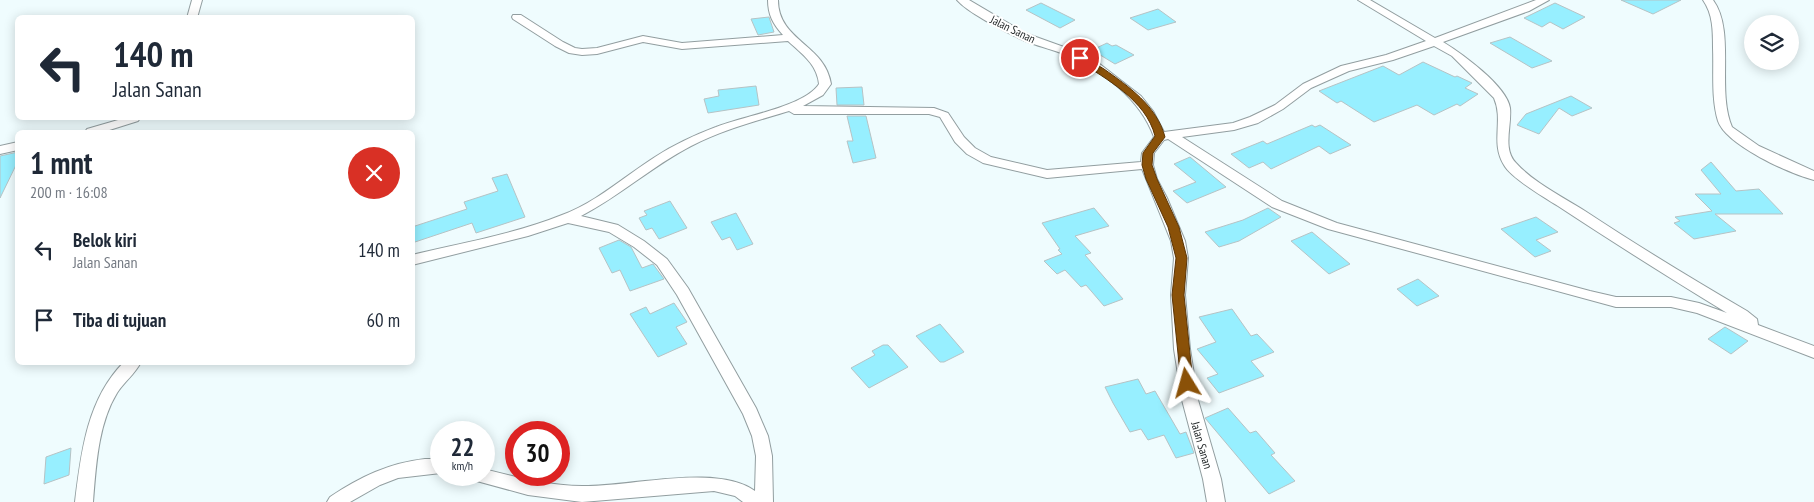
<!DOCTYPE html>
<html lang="id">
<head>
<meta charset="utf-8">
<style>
	:root { --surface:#fff; --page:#f2f2f3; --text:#1f2937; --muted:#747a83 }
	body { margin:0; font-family:"PT Sans Narrow",sans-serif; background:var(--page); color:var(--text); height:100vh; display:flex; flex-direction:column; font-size:19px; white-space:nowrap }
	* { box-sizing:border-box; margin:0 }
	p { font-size:16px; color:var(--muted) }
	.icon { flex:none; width:28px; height:28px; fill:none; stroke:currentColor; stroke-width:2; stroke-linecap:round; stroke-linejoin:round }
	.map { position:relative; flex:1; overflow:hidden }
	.details { position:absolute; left:15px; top:130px; width:400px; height:235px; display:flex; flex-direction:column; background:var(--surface); border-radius:8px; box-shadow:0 2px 12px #0003 }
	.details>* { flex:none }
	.guide { position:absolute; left:15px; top:15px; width:400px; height:105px; border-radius:8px; box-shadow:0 2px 12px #0003; background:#fff; color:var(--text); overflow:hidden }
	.tools { position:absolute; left:1744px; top:15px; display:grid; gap:10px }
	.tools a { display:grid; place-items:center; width:55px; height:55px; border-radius:50%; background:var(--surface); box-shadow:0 2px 12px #0003; font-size:25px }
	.speed { position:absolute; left:430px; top:421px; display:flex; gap:10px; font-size:25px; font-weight:700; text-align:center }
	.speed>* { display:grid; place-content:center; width:65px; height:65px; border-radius:50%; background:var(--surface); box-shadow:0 2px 12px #0003; line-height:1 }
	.speed small { font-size:12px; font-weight:400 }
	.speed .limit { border:8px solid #d22; background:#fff; color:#111 }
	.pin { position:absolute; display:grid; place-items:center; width:42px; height:42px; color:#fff; margin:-21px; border:2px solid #fff; border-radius:50%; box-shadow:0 1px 5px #0007 }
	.me { position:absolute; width:55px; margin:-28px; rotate:352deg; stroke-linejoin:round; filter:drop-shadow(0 0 4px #0008) }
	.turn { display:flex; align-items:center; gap:18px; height:105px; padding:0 15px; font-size:22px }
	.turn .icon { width:65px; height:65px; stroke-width:2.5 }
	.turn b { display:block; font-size:35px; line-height:42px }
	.round { display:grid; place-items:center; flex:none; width:52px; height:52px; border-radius:26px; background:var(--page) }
	.headline { display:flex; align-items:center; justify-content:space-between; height:85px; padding:0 15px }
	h1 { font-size:30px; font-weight:600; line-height:38px }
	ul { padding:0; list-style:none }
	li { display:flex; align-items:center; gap:15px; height:70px; padding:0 15px }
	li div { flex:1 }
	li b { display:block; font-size:19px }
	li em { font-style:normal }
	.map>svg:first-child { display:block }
</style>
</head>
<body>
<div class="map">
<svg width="1814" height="502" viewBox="0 0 1814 502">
	<rect width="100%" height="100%" fill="#effcfe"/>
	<g fill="#97efff" stroke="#b6c3c5">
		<polygon points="1621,0 1681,0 1653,14"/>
		<polygon points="1041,3 1075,20 1060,28 1026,10"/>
		<polygon points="1555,3 1585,17 1563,29 1550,22 1542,27 1524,18"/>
		<polygon points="1158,9 1176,22 1148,30 1130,18"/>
		<polygon points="769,17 774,32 758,35 751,19"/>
		<polygon points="1510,37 1552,61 1532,68 1490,43"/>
		<polygon points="1107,43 1112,46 1116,45 1134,55 1115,64 1092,50"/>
		<polygon points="1423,62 1455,77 1457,76 1472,83 1465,88 1478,94 1460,106 1457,104 1434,115 1417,105 1374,122 1341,101 1337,103 1319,91 1383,66 1399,75"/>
		<polygon points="756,86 759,105 708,113 704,99 719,96 718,90"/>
		<polygon points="862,87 864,105 837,105 836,88"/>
		<polygon points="1571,96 1592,108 1572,116 1559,108 1539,134 1517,125 1526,114"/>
		<polygon points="847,116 866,116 876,158 853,163 847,141 853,141"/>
		<polygon points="1312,125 1315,127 1320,125 1351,145 1330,154 1319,146 1271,169 1263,162 1249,168 1231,154 1263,141 1267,144"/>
		<polygon points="18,152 18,161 0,198 0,156"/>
		<polygon points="1190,157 1226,187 1187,203 1173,191 1196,182 1174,164"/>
		<polygon points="1711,162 1736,191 1759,189 1783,214 1715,214 1736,231 1694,239 1674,223 1680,221 1675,217 1712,211 1695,194 1721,194 1701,170"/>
		<polygon points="507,174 525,217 476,233 472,223 412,243 412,227 467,209 464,202 498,191 492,178"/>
		<polygon points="670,201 687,228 659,239 652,228 646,230 639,218 647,215 644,211"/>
		<polygon points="1094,208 1109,226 1075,236 1091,253 1085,255 1123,299 1104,306 1086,285 1081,287 1065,270 1057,274 1044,261 1062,254 1058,250 1060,249 1042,223"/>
		<polygon points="1268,208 1281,217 1239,241 1219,247 1205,232 1243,220"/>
		<polygon points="736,213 753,244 737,250 730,237 722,240 711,222"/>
		<polygon points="1536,217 1558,232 1536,240 1551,251 1535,257 1501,229"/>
		<polygon points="1312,232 1350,264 1329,274 1291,241"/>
		<polygon points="619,240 631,247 642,268 653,264 664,279 630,291 620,270 612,273 599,248"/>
		<polygon points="1418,279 1439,296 1417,306 1397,289"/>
		<polygon points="674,303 687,322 676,327 687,344 658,357 630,314 646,307 650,314"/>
		<polygon points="1232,309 1251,336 1257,334 1274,352 1251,361 1264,376 1219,393 1207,378 1218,374 1197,349 1216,342 1199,317"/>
		<polygon points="940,324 964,352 944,362 940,362 916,336"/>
		<polygon points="1725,327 1748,341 1731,354 1708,339"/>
		<polygon points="883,345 888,345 908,367 869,388 851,368 875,355 872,351"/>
		<polygon points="1138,379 1146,394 1155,391 1180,434 1186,432 1194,453 1176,458 1164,435 1148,440 1141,429 1130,432 1113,403 1105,387"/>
		<polygon points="1228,408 1250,433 1256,431 1275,453 1271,455 1295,481 1269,494 1205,418"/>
		<polygon points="71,448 69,475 44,484 46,457"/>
	</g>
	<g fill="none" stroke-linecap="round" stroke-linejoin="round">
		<g stroke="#929ea0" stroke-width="2">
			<g id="street">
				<polygon points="192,0 202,0 197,18 187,18"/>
				<path d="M768,0h10c0,41 47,44 53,84l-8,11 -20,11 131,2 14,5 16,24 11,11 16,9 56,13 94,-8 1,-9 12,-16c-14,-39 -51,-66 -88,-82 -12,-5 -24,-8 -36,-12 -15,-6 -28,-13 -42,-21 -10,-6 -23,-13 -31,-22h12l56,33 50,18 26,14 40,31 12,15 11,21 69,-9 17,-6 25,-12 28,-21 38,-18 45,-11 40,-14 -68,-41h12l65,38 101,-38h13l-20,11 -86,31c18,11 64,44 67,66 2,17 -8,41 6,55 17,19 47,34 69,48 53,35 107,68 162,100l10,8 1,6 56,21v12l-117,-45 -26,-6h-55l-288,-78 -56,-22 -104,-68 -4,1 -10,13 -1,12 4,14 10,19 18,43 3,17 -3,37 5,54 8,51 23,79 4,23h-18l-4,-23 -21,-79 -8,-51 -3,-54 3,-37 -3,-17 -29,-72 -95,9 -64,-15 -16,-9 -12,-12 -15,-25 -11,-3h-135l-5,-3c-33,10 -67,19 -98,35 -39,20 -71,50 -110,70l37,9 26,16 23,18 21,29 68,120 12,28 4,20 1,46h-30l-8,-6 -21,-5 -132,11 -54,-7 -55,-15 -2,-5h13v-6c32,8 65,17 98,17 48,1 135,-23 173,5l1,-35 -4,-20 -9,-22 -66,-119 -20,-30 -23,-18 -25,-15 -41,-9 -40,13 -116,29v-10c50,-12 103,-21 150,-40 35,-13 63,-39 93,-58 20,-13 40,-22 61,-30 27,-11 88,-20 103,-43 -2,-20 -17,-30 -31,-43l-106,8 -39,-7 -46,12 -15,1 -13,-2 -14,-7 -42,-27 -1,-2 1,-2h8l42,27 12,6 7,1 15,-1 46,-12 39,7 101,-8c-10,-11 -15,-20 -15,-35zM1434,46l18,10 42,42c10,23 -4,44 10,67 7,13 41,33 54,41 56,37 112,72 169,107l-28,-10 -28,-6h-55l-26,-6 -253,-68 -55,-22 -100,-64 52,-7 24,-7 25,-14 28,-21 38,-17 44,-11z"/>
				<path d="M1703,0h10c23,31 3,90 19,127l27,19 55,25v9c-24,-6 -88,-35 -96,-59 -7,-23 -4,-50 -5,-73 0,-17 0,-34 -10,-48z"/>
				<polygon points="125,118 140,118 138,121 103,132 85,132 87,129"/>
				<polygon points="18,142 18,150 0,154 0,146"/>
				<path d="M124,362h17c-6,12 -17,20 -24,31 -19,31 -21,73 -24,109h-18c6,-49 12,-103 49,-140z"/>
				<path d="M425,459h16v14l-43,5 -18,7 -30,17h-23l3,-5c30,-20 59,-34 95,-38z"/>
			</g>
		</g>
		<use href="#street" fill="#fff" fill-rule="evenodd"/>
	</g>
	<path fill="#8a5108" stroke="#5a3505" d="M1080,55c9,3 16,10 24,14 24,17 53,37 61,68l-12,16 -1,12 5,14 22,48 8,31 -3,37 9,88 -1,4 -5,1 -5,-1 -1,-4 -9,-88 4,-37 -8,-31 -22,-48 -4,-14 1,-12 12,-17c-9,-36 -49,-57 -78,-76v-4z"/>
	<g text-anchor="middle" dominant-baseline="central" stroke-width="4" stroke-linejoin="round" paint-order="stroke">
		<g font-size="12" fill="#272c2d" stroke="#fff">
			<text transform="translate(1013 29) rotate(26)">Jalan Sanan</text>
			<text transform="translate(1202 445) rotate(74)">Jalan Sanan</text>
		</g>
	</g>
</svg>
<div class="tools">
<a><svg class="icon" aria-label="layers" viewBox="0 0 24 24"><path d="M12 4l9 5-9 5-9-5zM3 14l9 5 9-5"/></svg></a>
</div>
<div class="speed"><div>22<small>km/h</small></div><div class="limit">30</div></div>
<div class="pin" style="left:1080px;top:58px;background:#d93025"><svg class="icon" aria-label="arrive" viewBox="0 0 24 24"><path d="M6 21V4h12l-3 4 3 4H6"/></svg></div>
<svg class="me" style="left:1187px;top:383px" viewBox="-20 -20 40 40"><path d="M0-17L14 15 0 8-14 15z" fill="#8a5108" stroke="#fff" stroke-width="4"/></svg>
<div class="guide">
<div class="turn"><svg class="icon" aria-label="left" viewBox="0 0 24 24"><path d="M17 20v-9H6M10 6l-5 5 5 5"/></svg><div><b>140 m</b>Jalan Sanan</div></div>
</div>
<section class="details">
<div class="headline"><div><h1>1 mnt</h1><p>200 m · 16:08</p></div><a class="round" style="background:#d93025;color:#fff"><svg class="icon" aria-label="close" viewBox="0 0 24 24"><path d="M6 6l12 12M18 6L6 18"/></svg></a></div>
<ul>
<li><svg class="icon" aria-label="left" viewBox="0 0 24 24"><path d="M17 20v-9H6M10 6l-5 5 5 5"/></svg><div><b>Belok kiri</b><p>Jalan Sanan</p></div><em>140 m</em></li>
<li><svg class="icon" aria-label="arrive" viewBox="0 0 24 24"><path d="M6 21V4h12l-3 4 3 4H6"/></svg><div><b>Tiba di tujuan</b></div><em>60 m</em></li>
</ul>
</section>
</div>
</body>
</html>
